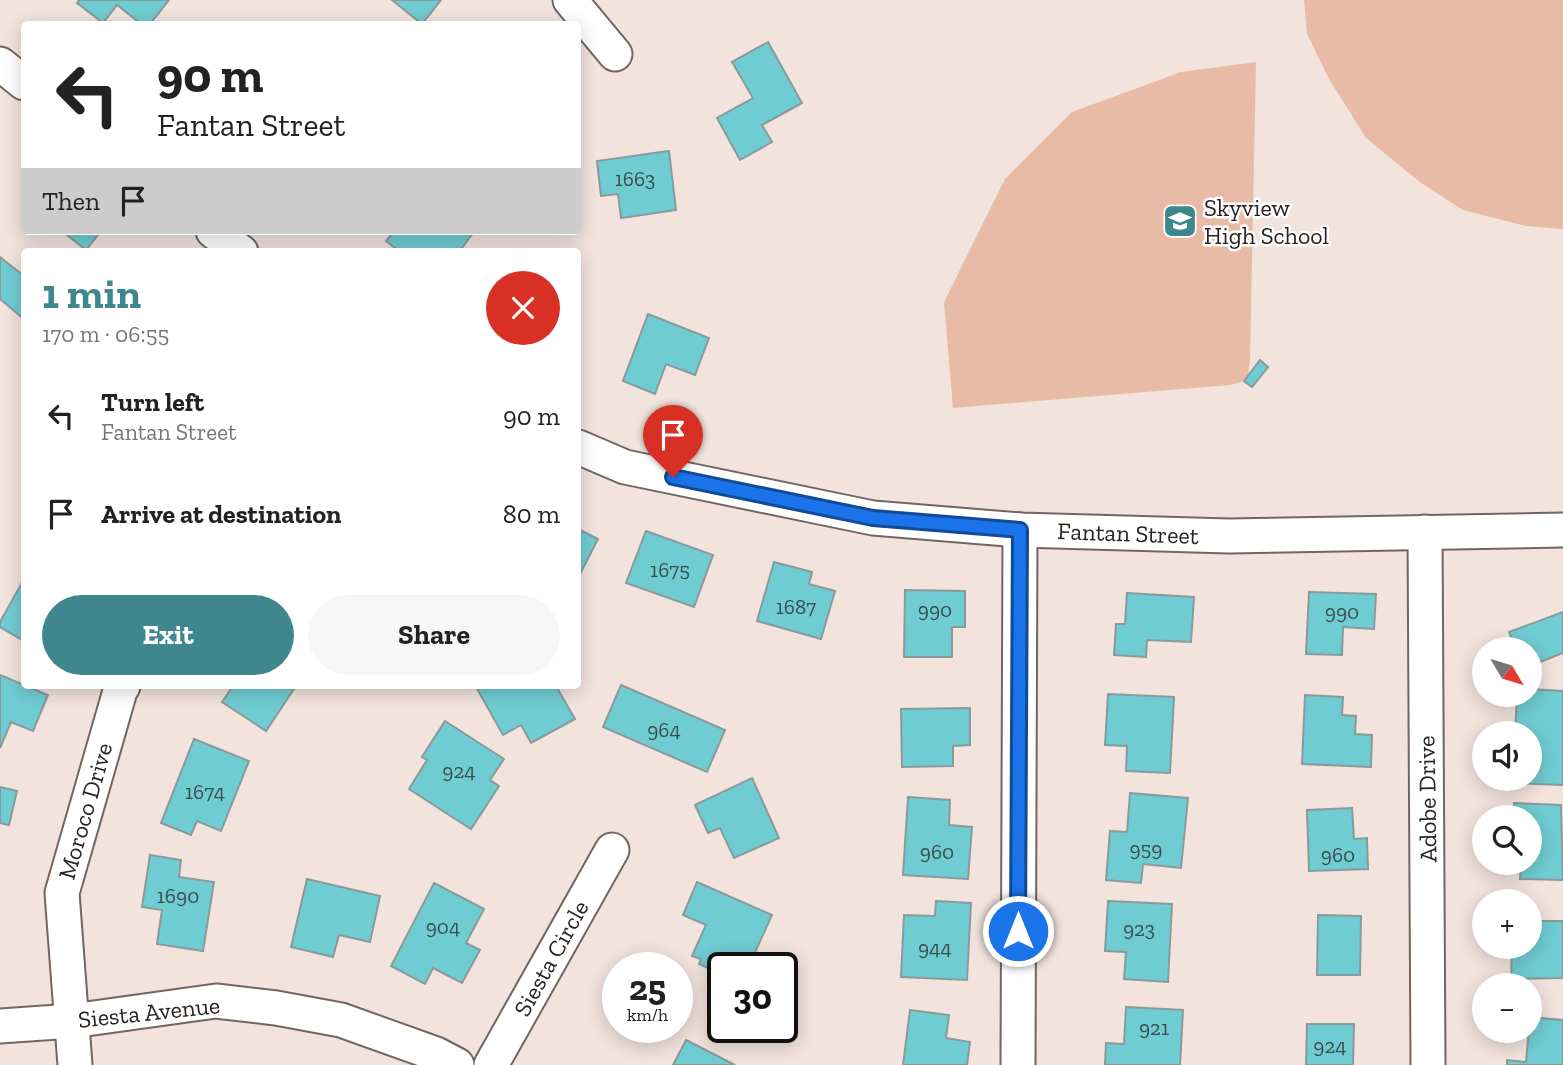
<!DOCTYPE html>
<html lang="en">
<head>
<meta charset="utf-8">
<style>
	:root { --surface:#fff; --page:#f6f6f6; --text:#222; --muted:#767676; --accent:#3f878c }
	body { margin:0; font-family:"Zilla Slab",serif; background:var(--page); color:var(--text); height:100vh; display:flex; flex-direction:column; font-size:26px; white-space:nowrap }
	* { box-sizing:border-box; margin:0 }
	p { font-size:23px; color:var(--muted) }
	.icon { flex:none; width:38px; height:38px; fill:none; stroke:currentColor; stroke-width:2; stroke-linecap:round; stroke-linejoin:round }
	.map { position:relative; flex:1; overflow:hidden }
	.sheet { position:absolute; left:21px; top:248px; width:560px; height:441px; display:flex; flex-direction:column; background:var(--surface); border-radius:7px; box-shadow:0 4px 18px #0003 }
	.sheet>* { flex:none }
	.banner { position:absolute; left:21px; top:21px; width:560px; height:214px; border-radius:7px; box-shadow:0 4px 18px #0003; background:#fff; color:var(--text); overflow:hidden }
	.needle { width:46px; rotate:128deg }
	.tools { position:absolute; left:1472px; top:637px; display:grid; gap:14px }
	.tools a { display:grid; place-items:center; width:70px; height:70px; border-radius:50%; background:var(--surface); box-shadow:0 4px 18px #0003; font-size:35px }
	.speed { position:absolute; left:602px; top:952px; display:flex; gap:14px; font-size:35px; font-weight:700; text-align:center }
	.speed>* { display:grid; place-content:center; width:91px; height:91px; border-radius:50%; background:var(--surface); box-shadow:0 4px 18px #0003; line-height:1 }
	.speed small { font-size:18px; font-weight:400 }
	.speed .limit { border:4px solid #111; border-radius:10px; background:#fff; color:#111 }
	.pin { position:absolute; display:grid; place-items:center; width:60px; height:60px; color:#fff; margin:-72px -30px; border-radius:50% 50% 50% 0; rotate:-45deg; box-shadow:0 0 7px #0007 }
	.pin .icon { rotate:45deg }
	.me { position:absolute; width:77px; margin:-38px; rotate:0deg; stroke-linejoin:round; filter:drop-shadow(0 0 5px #0008) }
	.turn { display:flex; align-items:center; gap:24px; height:147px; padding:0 21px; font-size:32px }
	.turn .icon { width:91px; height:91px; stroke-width:2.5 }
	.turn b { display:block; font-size:49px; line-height:60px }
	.then { display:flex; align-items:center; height:66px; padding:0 21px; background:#0003; gap:14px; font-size:26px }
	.round { display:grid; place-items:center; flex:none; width:74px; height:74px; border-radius:37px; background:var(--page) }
	.summary { display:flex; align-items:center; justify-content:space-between; height:119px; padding:0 21px }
	h1 { font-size:42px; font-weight:800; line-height:52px; color:var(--accent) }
	.button { display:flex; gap:14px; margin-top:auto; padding:14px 21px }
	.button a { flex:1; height:80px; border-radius:42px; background:var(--accent); color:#fff; font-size:28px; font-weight:800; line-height:80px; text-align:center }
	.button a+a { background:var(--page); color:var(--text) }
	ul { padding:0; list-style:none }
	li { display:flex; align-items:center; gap:21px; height:98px; padding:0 21px }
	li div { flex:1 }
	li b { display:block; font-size:26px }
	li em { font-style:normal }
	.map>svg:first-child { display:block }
</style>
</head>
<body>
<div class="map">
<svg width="1563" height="1065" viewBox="0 0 1563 1065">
	<rect width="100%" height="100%" fill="#f2e3dc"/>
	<g fill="#e8bba7">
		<polygon points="1304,0 1563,0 1563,229 1526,226 1463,210 1421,183 1366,138 1329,79 1307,34"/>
		<polygon points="1256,62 1250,360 1247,380 1230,385 953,408 944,302 1005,179 1072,112 1181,72"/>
	</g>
	<g fill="#70ccd3" stroke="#899a9b" stroke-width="2">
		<polygon points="79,0 169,0 150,24 141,24 117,5 103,23 77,3"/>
		<polygon points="392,0 441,0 422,24"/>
		<polygon points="768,42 802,103 762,125 772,142 740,160 717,118 753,98 732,62"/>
		<polygon points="669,151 676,210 621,218 618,194 601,196 597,161"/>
		<polygon points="62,231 101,231 86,250"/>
		<polygon points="394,231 470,231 473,233 459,252 400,252 386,241"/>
		<polygon points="0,257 24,276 24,319 0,299"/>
		<polygon points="648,314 709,338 695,375 666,364 655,394 623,381"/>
		<polygon points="1260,360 1268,367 1252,387 1244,381"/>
		<polygon points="578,529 598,539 578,578"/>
		<polygon points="646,531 713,555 694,607 626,583"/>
		<polygon points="774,562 812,572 809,584 835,591 821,639 757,621"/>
		<polygon points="24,579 24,641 0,627 0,622"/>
		<polygon points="905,590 965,591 965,627 952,627 952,657 904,657"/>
		<polygon points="1309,592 1376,594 1374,629 1343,627 1342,655 1306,654"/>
		<polygon points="1127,593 1194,597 1191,642 1147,640 1146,657 1114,655 1116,624 1125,624"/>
		<polygon points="1563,612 1563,653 1530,666 1530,649 1516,649 1509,632"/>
		<polygon points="0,675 48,695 33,731 11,722 0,748"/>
		<polygon points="621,685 725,730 707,772 603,727"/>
		<polygon points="233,686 296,686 266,731 222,702"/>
		<polygon points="478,686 556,686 575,719 531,743 521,725 503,735 476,687"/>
		<polygon points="1530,689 1563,691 1563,785 1513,783 1513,779 1530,779 1530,733 1515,733 1517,695 1530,695"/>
		<polygon points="1108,694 1174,697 1170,773 1126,771 1127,746 1105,745"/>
		<polygon points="1305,695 1343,697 1342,715 1356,716 1355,734 1372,735 1371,767 1302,764"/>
		<polygon points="970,708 970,745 953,746 953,766 902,767 901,709"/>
		<polygon points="445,721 504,759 490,780 499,786 471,829 409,789 427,760 422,757"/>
		<polygon points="194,739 249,761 221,831 197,821 191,835 161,823"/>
		<polygon points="752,778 779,838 734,858 720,828 708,833 695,805"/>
		<polygon points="0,787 17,791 9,825 0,823"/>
		<polygon points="1130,793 1188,798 1181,868 1143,864 1141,883 1106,880 1110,831 1127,832"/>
		<polygon points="908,797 950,800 949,825 972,827 968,879 903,875"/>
		<polygon points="1514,803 1561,805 1563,880 1520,879 1521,863 1530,863 1530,817 1514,817"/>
		<polygon points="1352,808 1354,839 1367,838 1368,869 1309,871 1307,810"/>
		<polygon points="150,855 181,860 179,877 214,882 203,951 157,944 162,910 142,907"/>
		<polygon points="307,879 380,896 370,942 339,935 333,957 291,947"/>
		<polygon points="697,882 772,915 748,968 723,968 723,975 699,964 701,959 692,956 706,925 683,915"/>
		<polygon points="434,883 484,909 466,943 480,950 462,983 433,968 425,984 391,966"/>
		<polygon points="936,901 971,903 967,980 901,977 904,915 935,916"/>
		<polygon points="1108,901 1172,904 1168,982 1124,979 1126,952 1105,951"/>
		<polygon points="1318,915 1361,916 1360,975 1317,975"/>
		<polygon points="1535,921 1563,921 1563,978 1511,979 1512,947 1530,947 1530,939 1535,939"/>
		<polygon points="1126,1007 1183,1010 1180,1065 1105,1065 1106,1043 1124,1044"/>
		<polygon points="910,1010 949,1015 946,1038 970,1042 967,1065 903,1065"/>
		<polygon points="1530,1017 1563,1020 1563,1065 1507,1065 1507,1060 1526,1062"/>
		<polygon points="1307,1024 1354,1024 1353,1065 1306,1065"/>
		<polygon points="686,1040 735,1065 673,1065"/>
	</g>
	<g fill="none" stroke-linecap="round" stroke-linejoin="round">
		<g stroke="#736660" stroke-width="37">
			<g id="street">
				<polyline points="570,0 615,54"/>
				<polyline points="0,64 24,83"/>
				<polyline points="213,231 241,252"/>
				<polyline points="578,447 625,467 873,518 1020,530 1229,536 1563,530"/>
				<polyline points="1425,532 1428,1065"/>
				<polyline points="0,1026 72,1021 216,1001 276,1008 341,1020 436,1054 457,1065"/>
				<polyline points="75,1065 62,893 120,691 123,686"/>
				<polyline points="491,1065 612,850"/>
				<polyline points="1018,1065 1020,530"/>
			</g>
		</g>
		<use href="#street" stroke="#fff" stroke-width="33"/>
	</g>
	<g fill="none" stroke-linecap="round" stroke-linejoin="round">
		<g stroke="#114b97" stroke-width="18">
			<polyline id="route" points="673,477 873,518 1020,530 1018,931"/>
		</g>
		<use href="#route" stroke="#1a73e8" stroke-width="12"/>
	</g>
	<defs>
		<g id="school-square" transform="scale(1.75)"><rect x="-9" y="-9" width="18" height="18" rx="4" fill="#3f878c" stroke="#fff"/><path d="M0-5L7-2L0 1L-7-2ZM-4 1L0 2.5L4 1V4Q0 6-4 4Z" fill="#fff"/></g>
	</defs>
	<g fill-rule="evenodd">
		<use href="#school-square" x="1180" y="221"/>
	</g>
	<g text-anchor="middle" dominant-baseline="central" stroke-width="5" stroke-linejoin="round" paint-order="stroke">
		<g font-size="21" fill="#3a4d4d">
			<text x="635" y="178">1663</text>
			<text x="670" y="569">1675</text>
			<text x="796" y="606">1687</text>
			<text x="935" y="609">990</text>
			<text x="1342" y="611">990</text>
			<text x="664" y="729">964</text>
			<text x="459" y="770">924</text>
			<text x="205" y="791">1674</text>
			<text x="1146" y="848">959</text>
			<text x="937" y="851">960</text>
			<text x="1338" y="854">960</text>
			<text x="178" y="895">1690</text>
			<text x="443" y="926">904</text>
			<text x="1139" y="928">923</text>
			<text x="935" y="947">944</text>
			<text x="1154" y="1027">921</text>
			<text x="1330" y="1045">924</text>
		</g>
		<g font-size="24" fill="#282320" stroke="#fff" text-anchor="start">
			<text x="1204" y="207">Skyview<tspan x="1204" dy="28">High School</tspan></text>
		</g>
		<g font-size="24" fill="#282320" stroke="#fff">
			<text transform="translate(1128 533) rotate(2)">Fantan Street</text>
			<text transform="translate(1427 799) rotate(-91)">Adobe Drive</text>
			<text transform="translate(85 811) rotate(-74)">Moroco Drive</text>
			<text transform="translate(551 958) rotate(-61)">Siesta Circle</text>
			<text transform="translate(149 1012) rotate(-6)">Siesta Avenue</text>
		</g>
	</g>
</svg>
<div class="tools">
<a><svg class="needle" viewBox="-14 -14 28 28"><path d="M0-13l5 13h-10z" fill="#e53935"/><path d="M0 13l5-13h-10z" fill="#767676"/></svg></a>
<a><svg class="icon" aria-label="sound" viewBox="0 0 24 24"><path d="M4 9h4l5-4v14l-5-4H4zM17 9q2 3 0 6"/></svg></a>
<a><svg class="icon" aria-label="search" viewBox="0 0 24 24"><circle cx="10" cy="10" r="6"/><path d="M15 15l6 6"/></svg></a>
<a>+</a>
<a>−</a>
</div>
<div class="speed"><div>25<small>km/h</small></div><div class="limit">30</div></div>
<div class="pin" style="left:673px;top:477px;background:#d93025"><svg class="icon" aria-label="arrive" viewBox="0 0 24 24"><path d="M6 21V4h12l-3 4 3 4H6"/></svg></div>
<svg class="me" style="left:1018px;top:931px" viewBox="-20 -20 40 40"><circle r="17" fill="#1a73e8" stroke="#fff" stroke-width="3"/><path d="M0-11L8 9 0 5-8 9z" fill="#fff"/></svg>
<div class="banner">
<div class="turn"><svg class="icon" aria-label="left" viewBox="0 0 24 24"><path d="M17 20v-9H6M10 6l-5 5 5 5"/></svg><div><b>90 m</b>Fantan Street</div></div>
<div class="then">Then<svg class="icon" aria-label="arrive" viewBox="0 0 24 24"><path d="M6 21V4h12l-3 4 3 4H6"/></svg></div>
</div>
<section class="sheet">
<div class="summary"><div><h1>1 min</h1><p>170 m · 06:55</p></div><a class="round" style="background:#d93025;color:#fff"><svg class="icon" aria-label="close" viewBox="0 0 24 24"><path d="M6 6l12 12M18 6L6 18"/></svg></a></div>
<ul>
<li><svg class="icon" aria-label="left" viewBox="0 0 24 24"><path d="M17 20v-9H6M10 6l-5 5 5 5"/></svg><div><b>Turn left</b><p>Fantan Street</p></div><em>90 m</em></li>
<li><svg class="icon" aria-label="arrive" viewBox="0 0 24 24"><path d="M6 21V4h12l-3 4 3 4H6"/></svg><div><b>Arrive at destination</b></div><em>80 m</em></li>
</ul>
<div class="button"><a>Exit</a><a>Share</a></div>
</section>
</div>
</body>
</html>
